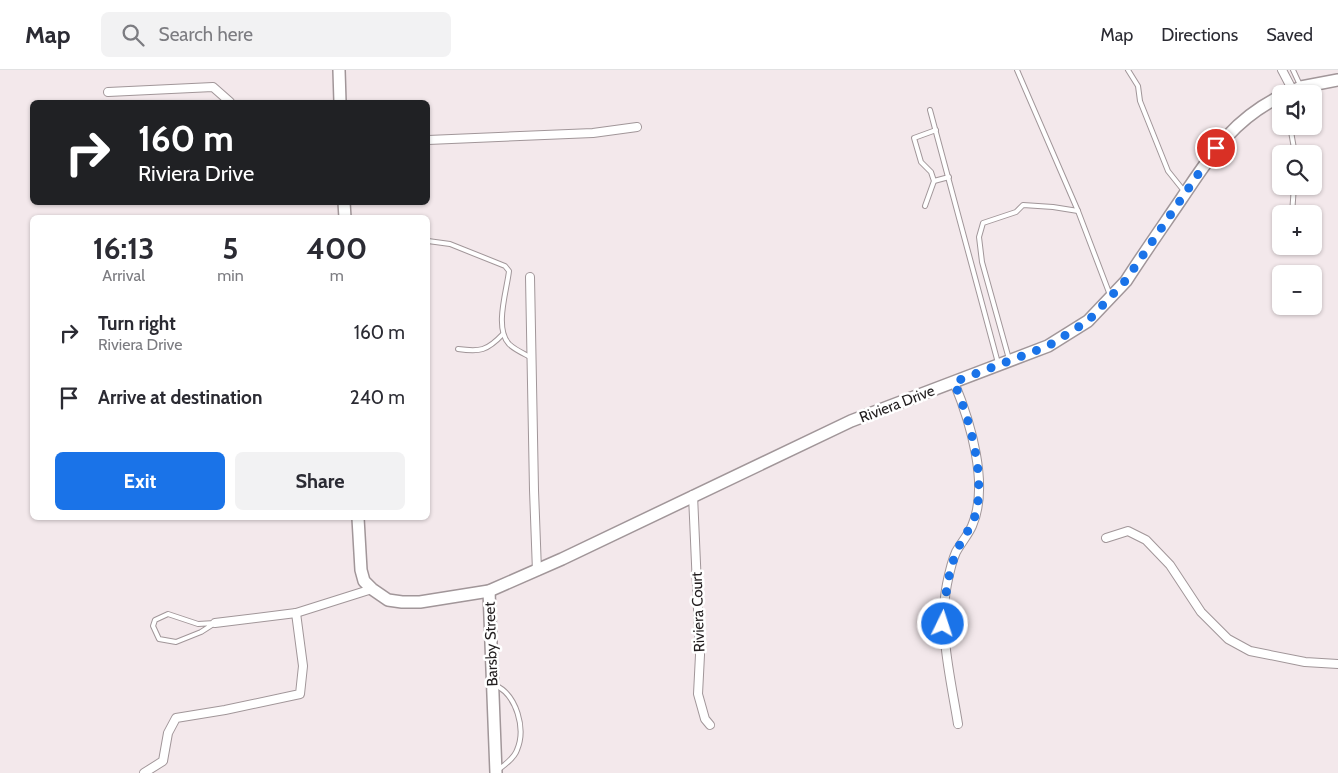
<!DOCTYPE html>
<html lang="en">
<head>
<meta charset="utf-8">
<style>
	:root { --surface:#fff; --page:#f2f2f3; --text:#2b2b33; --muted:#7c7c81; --line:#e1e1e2; --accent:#1a73e8 }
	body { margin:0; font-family:Cabin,sans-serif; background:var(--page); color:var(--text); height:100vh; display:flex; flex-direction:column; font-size:19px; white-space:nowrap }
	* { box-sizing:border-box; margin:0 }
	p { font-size:16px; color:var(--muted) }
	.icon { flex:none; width:28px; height:28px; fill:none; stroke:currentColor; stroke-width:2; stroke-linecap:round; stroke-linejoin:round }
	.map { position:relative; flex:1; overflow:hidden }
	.details { position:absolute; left:30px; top:145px; width:400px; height:305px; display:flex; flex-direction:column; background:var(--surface); border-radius:8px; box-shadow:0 1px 4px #0004 }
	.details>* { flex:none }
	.banner { position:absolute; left:30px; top:30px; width:400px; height:105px; border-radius:8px; box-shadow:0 1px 4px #0004; background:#202124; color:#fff; overflow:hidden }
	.buttons { position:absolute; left:1272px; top:15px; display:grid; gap:10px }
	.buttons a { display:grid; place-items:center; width:50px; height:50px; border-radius:8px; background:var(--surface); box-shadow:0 1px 4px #0004; font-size:25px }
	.pin { position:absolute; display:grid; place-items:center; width:42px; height:42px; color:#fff; margin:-21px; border:2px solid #fff; border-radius:50%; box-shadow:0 1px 5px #0007 }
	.me { position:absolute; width:55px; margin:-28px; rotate:4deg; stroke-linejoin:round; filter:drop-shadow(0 0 4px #0008) }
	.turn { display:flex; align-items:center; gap:18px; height:105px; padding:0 25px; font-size:22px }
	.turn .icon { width:65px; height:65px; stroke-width:2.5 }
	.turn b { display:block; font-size:35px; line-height:42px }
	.eta { display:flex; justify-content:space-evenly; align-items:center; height:85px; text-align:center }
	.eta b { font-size:30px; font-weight:700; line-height:35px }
	.cta { display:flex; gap:10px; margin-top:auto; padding:10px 25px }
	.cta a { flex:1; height:58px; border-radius:8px; background:var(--accent); color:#fff; font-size:20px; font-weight:700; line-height:58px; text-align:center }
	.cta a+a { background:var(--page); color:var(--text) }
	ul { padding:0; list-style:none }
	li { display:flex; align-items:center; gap:15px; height:65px; padding:0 25px }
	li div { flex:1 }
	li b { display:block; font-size:19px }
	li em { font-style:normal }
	header { display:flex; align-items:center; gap:30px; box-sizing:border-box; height:70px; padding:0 25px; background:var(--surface); border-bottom:1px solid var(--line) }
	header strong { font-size:24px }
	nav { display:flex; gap:28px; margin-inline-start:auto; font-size:18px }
	.search { width:350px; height:45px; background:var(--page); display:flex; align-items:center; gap:12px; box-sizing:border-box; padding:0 18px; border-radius:8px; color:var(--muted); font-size:19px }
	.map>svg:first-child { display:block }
</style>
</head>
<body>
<header>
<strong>Map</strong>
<div class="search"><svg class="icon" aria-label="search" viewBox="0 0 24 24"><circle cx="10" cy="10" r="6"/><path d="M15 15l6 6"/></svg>Search here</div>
<nav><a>Map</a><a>Directions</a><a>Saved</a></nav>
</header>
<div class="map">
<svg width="1338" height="703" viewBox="0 0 1338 703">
	<rect width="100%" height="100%" fill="#f3e8eb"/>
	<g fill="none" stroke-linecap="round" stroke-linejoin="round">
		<g stroke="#a19699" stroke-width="6">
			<g id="lane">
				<polyline points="1017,0 1078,141 1110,225"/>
				<polyline points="1128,0 1138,16 1140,31 1168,101 1184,121"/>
				<polyline points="1293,0 1300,15"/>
				<polyline points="930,40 998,293"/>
				<polyline points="1290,56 1295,84"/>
				<polyline points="934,111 949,107"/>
				<polyline points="925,136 934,111 931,102 921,92 914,68 936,60"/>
				<polyline points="1292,144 1294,116"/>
				<path d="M428,171l22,3 55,22 4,5c-2,19 -15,57 0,73 6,6 16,10 23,14"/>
				<polyline points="1279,175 1281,172"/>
				<path d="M458,279c22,3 29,2 45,-15"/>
				<polyline points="1009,289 982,192 979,167 983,153 1016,142 1023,135 1053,137 1078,141"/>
				<polygon points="168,544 198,554 215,553 201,562 176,572 159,569 153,556 155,550"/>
				<path d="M495,615c22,10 31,44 22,65 -3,9 -13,15 -19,20"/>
			</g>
		</g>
		<g stroke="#a19699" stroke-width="10">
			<g id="street">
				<polyline points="1282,0 1293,21"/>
				<polyline points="108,22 213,17 230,32"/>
				<polyline points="428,70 593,63 637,57"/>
				<polyline points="530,207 534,420 537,501"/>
				<path d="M954,312c16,39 36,103 18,144 -4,9 -11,17 -16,26 -4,9 -7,22 -9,32 -9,45 4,96 11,140"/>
				<polyline points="693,425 700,585 698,624 705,649 710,655"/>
				<polyline points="1106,468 1128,461 1146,470 1170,495 1201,542 1228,569 1250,581 1305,592 1338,594"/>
				<polyline points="215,553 296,543 372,519"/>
				<polyline points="144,703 163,691 168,663 176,648 225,640 300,624 303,596 296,543"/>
			</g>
		</g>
		<g stroke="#a19699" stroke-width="14">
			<g id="secondary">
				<polyline points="339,0 340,32"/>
				<polyline points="1286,24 1301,17 1338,10"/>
				<polyline points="344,132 345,148"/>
				<path d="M358,448l3,52 3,11 8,8 16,11 14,2h18l69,-11 73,-32 289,-138 197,-75 40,-25 38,-40c18,-28 37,-55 56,-83 29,-43 50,-78 99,-102"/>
				<polyline points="489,521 496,703"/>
			</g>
		</g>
		<use href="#lane" stroke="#fff" stroke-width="4"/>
		<use href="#street" stroke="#fff" stroke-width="8"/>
		<use href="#secondary" stroke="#fff" stroke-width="11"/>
	</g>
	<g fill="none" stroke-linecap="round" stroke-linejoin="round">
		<path stroke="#1a73e8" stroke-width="9" stroke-dasharray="0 16.2" d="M943,554c2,-24 4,-48 13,-71 6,-16 18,-27 21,-45 7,-39 -8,-90 -23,-126l94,-36 40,-25 38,-41 90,-132"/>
	</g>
	<g text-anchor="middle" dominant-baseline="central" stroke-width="5" stroke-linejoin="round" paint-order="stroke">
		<g font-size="15" fill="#211d1e" stroke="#fff">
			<text transform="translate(897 334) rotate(-21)">Riviera Drive</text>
			<text transform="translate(698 542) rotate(-92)">Riviera Court</text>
			<text transform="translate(491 574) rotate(-92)">Barsby Street</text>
		</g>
	</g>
</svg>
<div class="buttons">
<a><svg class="icon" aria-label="sound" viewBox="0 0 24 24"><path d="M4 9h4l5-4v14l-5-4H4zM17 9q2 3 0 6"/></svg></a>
<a><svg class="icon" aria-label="search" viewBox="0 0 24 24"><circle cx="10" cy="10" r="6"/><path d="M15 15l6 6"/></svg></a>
<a>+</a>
<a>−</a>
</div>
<div class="pin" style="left:1216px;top:78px;background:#d93025"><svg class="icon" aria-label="arrive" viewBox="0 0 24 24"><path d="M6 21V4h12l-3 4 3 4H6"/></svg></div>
<svg class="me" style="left:943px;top:554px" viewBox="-20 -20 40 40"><circle r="17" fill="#1a73e8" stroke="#fff" stroke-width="3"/><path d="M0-11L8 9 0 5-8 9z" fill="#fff"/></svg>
<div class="banner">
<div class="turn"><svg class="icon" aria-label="right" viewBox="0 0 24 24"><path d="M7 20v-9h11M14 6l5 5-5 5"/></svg><div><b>160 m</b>Riviera Drive</div></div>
</div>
<section class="details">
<div class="eta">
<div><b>16:13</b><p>Arrival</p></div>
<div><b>5</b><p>min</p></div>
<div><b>400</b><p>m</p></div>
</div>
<ul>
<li><svg class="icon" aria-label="right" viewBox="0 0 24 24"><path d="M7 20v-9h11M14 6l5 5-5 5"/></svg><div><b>Turn right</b><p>Riviera Drive</p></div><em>160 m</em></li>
<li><svg class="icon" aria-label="arrive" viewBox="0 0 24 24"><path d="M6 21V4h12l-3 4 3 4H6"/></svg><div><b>Arrive at destination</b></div><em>240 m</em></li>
</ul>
<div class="cta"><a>Exit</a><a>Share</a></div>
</section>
</div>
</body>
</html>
